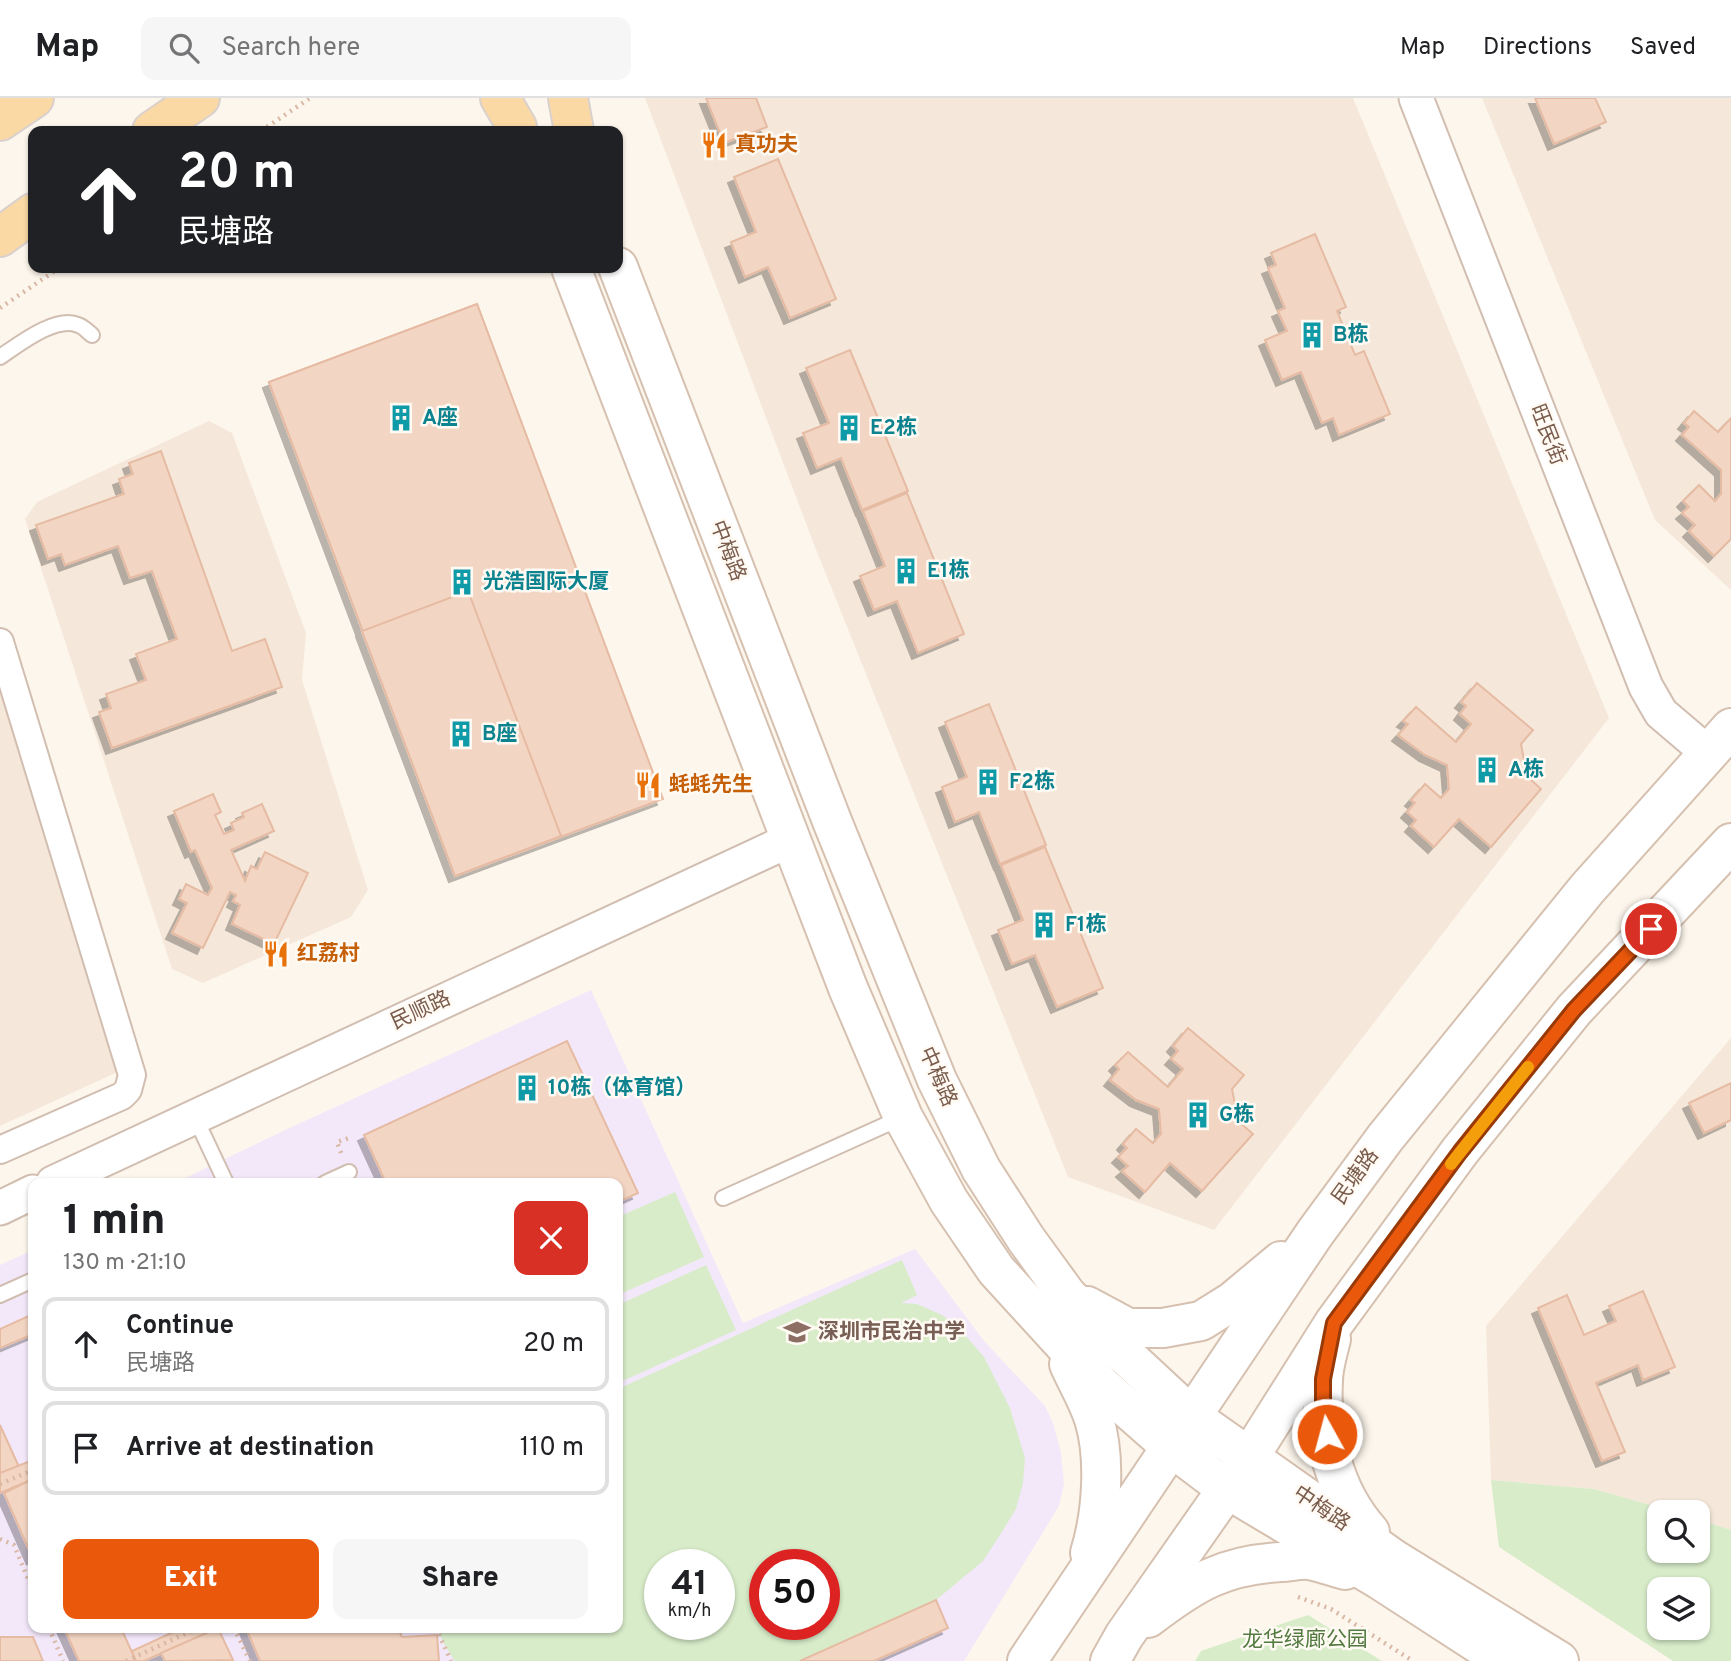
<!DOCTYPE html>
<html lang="en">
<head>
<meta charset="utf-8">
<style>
	:root { --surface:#fff; --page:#f6f6f6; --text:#202124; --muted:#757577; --line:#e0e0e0; --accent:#ea580c }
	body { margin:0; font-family:Overpass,"Noto Sans SC",sans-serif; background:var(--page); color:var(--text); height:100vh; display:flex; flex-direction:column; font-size:26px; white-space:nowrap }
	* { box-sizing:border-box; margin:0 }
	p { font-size:23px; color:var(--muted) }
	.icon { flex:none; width:38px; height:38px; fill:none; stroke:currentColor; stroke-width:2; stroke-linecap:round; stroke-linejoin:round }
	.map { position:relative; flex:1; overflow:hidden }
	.sheet { position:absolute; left:28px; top:1080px; width:595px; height:455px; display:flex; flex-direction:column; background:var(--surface); border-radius:14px; box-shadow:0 2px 5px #0004 }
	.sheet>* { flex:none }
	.banner { position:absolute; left:28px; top:28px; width:595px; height:147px; border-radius:14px; box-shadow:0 2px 5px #0004; background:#202124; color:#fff; overflow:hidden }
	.fabs { position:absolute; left:1647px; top:1402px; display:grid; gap:14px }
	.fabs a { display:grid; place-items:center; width:63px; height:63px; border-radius:14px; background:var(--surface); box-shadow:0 2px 5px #0004; font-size:35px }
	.speed { position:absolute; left:644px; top:1451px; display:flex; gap:14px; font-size:35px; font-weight:700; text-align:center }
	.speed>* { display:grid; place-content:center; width:91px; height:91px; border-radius:50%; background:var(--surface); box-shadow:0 2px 5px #0004; line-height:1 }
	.speed small { font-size:18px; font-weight:400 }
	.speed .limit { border:10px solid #d22; background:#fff; color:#111 }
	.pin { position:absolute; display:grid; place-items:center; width:60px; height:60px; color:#fff; margin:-30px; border:4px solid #fff; border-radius:50%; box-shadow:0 2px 7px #0007 }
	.me { position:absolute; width:77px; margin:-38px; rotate:353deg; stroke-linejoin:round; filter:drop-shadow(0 0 5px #0008) }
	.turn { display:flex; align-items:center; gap:24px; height:147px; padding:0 35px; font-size:32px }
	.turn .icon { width:91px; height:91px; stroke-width:2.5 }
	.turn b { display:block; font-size:49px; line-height:60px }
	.round { display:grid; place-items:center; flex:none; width:74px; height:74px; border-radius:14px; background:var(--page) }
	.overview { display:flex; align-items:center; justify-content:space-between; height:119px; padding:0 35px }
	h1 { font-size:42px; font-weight:800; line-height:52px }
	.primary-button { display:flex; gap:14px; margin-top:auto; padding:14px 35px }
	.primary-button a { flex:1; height:80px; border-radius:14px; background:var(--accent); color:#fff; font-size:28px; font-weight:800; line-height:80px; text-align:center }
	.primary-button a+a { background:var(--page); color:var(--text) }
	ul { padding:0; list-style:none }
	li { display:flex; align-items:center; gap:21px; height:94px; margin:0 14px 10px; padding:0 21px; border:4px solid var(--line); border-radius:14px }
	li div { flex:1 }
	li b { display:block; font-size:26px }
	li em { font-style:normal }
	header { display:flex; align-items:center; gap:42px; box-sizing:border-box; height:98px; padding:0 35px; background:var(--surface); border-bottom:2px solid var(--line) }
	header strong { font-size:33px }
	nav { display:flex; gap:38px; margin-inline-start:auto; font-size:24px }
	.search { width:490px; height:63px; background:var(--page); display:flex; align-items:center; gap:18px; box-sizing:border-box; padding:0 24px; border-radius:14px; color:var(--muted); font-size:26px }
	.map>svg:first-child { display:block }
</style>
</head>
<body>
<header>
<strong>Map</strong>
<div class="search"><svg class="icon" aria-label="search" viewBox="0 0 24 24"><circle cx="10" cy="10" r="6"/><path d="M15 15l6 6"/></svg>Search here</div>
<nav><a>Map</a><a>Directions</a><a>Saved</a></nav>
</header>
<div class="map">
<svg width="1731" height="1563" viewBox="0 0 1731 1563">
	<defs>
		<filter id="shadow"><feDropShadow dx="-6" dy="6" stdDeviation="0" flood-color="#0004"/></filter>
	</defs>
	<rect width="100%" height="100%" fill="#fdf6ec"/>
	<g fill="#f5e8da">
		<polygon points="645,0 1353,0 1609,620 1214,1132 1068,1079 815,449"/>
		<polygon points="1482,0 1731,0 1731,492 1655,422"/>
		<polygon points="209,323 232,335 306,535 302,582 368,792 351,819 203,885 172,871 25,421 37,404"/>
		<polygon points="0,562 124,971 0,1028"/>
		<polygon points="1731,940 1731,1432 1698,1421 1698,1414 1675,1414 1594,1391 1491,1382 1486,1228"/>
	</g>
	<path fill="#f3e8fa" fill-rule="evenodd" d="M591,892l152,333 172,-74 69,92 61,65 8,17 8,30 3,31 -5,22 -95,155h-964v-396l33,-15v378h585v-445h-443l108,-52zM660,1466h59v60h-59zM765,1466h59v60h-59z"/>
	<g fill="#d8ecc9" fill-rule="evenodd">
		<polygon points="675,1094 704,1159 618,1197 618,1119"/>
		<path d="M902,1162l15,35 -16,8 16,1 25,11 16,12 26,30 26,51 15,50 -2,25 -7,26 -16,26 -17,26 -47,39 -136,61h-345l-11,-17 -7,-16h181v-239zM660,1466h59v60h-59zM765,1466h59v60h-59z"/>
		<polygon points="706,1167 736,1232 618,1285 618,1207"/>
		<path d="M1491,1382l103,9 81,23h-16v38h39v-31l33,11v131h-58l-174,-114zM1698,1491v39h-39v-39z"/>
		<polygon points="1308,1517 1382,1563 1195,1563 1201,1553"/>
	</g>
	<g fill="#f3d5c3" stroke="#e6bba3" stroke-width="2" filter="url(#shadow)">
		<polygon points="706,0 756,0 767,29 724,45"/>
		<polygon points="1535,0 1595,0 1606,24 1554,46"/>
		<polygon points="778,61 836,201 790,220 768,169 745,179 731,144 756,134 734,79"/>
		<polygon points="1315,136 1346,209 1337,213 1355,257 1364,253 1390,316 1339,337 1333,320 1322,325 1301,274 1282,282 1265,242 1287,233 1278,213 1285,210 1268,170 1276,167 1271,155"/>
		<polygon points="477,206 533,356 326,434 269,284"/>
		<polygon points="477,206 663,701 455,778 269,284"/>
		<polygon points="850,252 908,393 862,412 841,360 817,370 803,335 829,325 806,270"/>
		<polygon points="1694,313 1718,334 1731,320 1731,441 1714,458 1689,433 1695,427 1682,415 1689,409 1683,403 1699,387 1715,403 1721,396 1721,372 1682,337 1689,329 1684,325"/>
		<polygon points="161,353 232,553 265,541 282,589 112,650 99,614 111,610 106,596 146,582 136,556 177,541 152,473 130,480 118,448 65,467 61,456 48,461 36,427 124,396 119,381 133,376 129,365"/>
		<polygon points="907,395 964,536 918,555 897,503 874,512 860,478 885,468 863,413"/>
		<polygon points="468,493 561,738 455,778 362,533"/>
		<polygon points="1477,585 1533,632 1521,646 1527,678 1541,691 1491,749 1459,721 1434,749 1411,728 1416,722 1407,714 1415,705 1411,702 1425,686 1441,700 1449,691 1447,667 1425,657 1398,637 1408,626 1403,623 1416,609 1456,644 1471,626 1460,616 1466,608 1461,604"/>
		<polygon points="989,606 1046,747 1000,766 979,714 955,724 942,689 967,679 945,624"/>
		<polygon points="213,696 221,714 215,717 224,736 234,732 231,725 244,719 242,715 262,706 274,733 231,752 245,783 251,768 257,771 265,754 308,775 274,846 232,826 240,807 233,803 236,797 230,794 203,850 172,835 187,805 179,801 186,786 208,797 212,790 195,752 191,754 174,713"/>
		<polygon points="1045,749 1103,890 1057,909 1035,857 1012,866 998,832 1023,822 1001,767"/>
		<polygon points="1188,930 1244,977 1232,991 1238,1023 1253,1036 1202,1093 1170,1065 1145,1094 1122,1073 1128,1068 1118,1059 1127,1050 1123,1046 1136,1031 1153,1045 1161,1036 1159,1011 1136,1002 1110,982 1119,971 1115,967 1128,954 1168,989 1183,971 1171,961 1178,953 1173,948"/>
		<polygon points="567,943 638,1095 618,1104 618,1085 386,1085 364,1037"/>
		<polygon points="1731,985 1731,1022 1704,1035 1689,1005"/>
		<polygon points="1643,1193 1675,1269 1643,1282 1638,1267 1596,1285 1625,1354 1602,1363 1538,1210 1567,1197 1584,1237 1616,1223 1609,1208"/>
		<polygon points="33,1216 33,1236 0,1250 0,1231"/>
		<polygon points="0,1327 19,1369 0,1375"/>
		<polygon points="33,1362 33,1381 0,1395 0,1375"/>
		<polygon points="33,1381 33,1461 4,1395"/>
		<polygon points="936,1502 948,1530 874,1563 800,1563"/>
		<polygon points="64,1530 121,1530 136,1563 79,1563"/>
		<polygon points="182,1530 218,1530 144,1563 136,1563 132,1553"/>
		<polygon points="218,1530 233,1562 165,1563 161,1555"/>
		<polygon points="246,1530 398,1530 402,1539 437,1537 439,1563 260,1563"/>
		<polygon points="0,1539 33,1539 43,1563 0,1563"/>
	</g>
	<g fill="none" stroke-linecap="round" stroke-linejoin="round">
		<g stroke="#d1beb0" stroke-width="18">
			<g id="service">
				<path d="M0,259c18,-12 56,-42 78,-32 5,1 10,7 14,10"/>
				<polyline points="195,1019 226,1085"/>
				<polyline points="325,1085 349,1074"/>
				<polyline points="723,1100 903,1019"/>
				<polyline points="0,1197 33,1182"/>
			</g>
		</g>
		<g stroke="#d1beb0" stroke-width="30">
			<polyline id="minor" points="0,544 132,977 128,992 122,998 0,1052"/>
		</g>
		<g stroke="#d1beb0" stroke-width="37">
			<g id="tertiary">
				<polyline points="1416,0 1646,589 1661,615 1708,655"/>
				<polyline points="53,1085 790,742"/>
				<polyline points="0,1110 33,1094"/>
			</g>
		</g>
		<g stroke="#d6c0b0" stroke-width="42">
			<g id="secondary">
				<polyline points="618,169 832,723 937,982 981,1071 1026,1141 1066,1196 1108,1241 1192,1319 1395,1462 1559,1563"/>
				<polyline points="571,170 848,890 903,1019 949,1103 996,1172 1103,1289 1170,1348 1227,1391 1380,1482 1505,1563"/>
				<polyline points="1087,1208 1128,1230 1163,1230 1201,1223 1233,1203 1281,1163"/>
				<path d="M1331,1241c-3,13 -8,28 -8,42 -3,53 11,111 47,151"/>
				<path d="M1069,1266c8,18 19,36 25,55 12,39 8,95 -4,134"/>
				<path d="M1148,1520c46,-35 75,-53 133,-56 9,0 19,-3 28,-2 12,2 25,7 36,10"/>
				<polyline points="1027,1563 1315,1135 1385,1040 1587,791 1731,630"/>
				<polyline points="1110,1563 1124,1538 1248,1361 1334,1225 1460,1053 1574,912 1731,745"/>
			</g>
		</g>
		<g stroke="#dad1cd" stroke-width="42">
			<g id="primary">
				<polyline points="500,0 517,29"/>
				<polyline points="568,0 574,33"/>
				<polyline points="0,23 34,0"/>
				<polyline points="152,33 200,0"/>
				<polyline points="0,139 33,115"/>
			</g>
		</g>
		<g stroke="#d9b8a5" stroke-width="4.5" stroke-dasharray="2 5" stroke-linecap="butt">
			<polyline points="261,33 310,0"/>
			<polyline points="0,210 59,170"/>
			<polyline points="341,1055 337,1044 349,1040"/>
			<polyline points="0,1386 33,1372"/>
			<polyline points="0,1441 14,1447 33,1493"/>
			<polyline points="1298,1499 1331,1511 1413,1563"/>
			<polyline points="49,1530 63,1563"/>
			<polyline points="234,1530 250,1563"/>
			<polyline points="436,1530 451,1563"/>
			<polyline points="126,1563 198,1530"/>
		</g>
		<use href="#service" stroke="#fff" stroke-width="14"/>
		<use href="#minor" stroke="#fff" stroke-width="26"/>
		<use href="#tertiary" stroke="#fff" stroke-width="33"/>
		<use href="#secondary" stroke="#fff" stroke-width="38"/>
		<use href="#primary" stroke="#fbd9a5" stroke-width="38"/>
	</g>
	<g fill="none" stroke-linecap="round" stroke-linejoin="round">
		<g stroke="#983908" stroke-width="18">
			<polyline id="route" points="1327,1336 1323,1314 1323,1281 1334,1225 1460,1054 1509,993 1574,912 1651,831"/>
		</g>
		<use href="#route" stroke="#ea580c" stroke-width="12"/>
		<polyline stroke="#f59e0b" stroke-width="12" points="1451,1066 1528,969"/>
	</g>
	<defs>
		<g id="restaurant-bare" transform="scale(2.1)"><path d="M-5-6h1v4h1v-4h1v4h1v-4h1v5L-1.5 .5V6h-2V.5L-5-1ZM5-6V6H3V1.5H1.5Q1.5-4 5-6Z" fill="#e8710a" stroke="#fffaf3" stroke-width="2.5" paint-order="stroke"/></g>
		<g id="building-bare" transform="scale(2.1)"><path d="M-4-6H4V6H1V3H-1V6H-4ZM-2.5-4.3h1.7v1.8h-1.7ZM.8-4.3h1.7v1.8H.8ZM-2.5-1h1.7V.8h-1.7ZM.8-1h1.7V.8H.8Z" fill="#0f9aa8" stroke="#fffaf3" stroke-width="2.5" paint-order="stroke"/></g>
		<g id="school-bare" transform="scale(2.1)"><path d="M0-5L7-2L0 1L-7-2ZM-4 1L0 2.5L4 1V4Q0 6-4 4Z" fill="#8d6e63" stroke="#fffaf3" stroke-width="2.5" paint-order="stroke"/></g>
	</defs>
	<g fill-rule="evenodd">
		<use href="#restaurant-bare" x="714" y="47"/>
		<use href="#building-bare" x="1312" y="237"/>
		<use href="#building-bare" x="401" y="320"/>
		<use href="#building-bare" x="849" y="330"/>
		<use href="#building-bare" x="906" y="473"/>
		<use href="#building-bare" x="462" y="484"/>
		<use href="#building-bare" x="461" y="636"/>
		<use href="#building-bare" x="1487" y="672"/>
		<use href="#building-bare" x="988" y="684"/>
		<use href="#restaurant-bare" x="648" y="687"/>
		<use href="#building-bare" x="1044" y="827"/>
		<use href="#restaurant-bare" x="276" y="856"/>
		<use href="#building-bare" x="527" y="990"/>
		<use href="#building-bare" x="1198" y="1017"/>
		<use href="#school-bare" x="797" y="1234"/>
	</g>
	<g text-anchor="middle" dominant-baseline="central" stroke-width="5" stroke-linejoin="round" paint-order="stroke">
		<g font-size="21" font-weight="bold" fill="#c56008" stroke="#fffaf3" text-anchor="start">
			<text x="735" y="47">真功夫</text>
			<text x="669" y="687">蚝蚝先生</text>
			<text x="297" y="856">红荔村</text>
		</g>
		<g font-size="21" font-weight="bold" fill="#0d838f" stroke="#fffaf3" text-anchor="start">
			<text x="1333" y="237">B栋</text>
			<text x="422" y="320">A座</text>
			<text x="870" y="330">E2栋</text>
			<text x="927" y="473">E1栋</text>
			<text x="483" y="484">光浩国际大厦</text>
			<text x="482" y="636">B座</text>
			<text x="1508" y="672">A栋</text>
			<text x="1009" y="684">F2栋</text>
			<text x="1065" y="827">F1栋</text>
			<text x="548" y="990">10栋（体育馆）</text>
			<text x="1219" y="1017">G栋</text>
		</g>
		<g font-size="21" fill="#7a5c4d" stroke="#fffaf3">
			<text transform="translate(1547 337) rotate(69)">旺民街</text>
			<text transform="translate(727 453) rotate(69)">中梅路</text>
			<text transform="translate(421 913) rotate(-25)">民顺路</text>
			<text transform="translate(937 979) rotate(66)">中梅路</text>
			<text transform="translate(1356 1079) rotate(-54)">民塘路</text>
			<text transform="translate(1321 1411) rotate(34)">中梅路</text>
		</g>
		<g font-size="21" font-weight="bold" fill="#785e54" stroke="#fffaf3" text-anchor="start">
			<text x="818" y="1234">深圳市民治中学</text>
		</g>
		<g font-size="21" fill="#537a41" stroke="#fffaf3">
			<text x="1305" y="1542">龙华绿廊公园</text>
		</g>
	</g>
</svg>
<div class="fabs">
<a><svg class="icon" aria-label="search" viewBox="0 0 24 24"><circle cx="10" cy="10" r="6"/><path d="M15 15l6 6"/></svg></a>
<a><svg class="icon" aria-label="layers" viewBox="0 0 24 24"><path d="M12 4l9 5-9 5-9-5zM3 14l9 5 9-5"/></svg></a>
</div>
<div class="speed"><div>41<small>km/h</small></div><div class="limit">50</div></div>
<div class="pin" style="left:1651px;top:831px;background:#d93025"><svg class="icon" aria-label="arrive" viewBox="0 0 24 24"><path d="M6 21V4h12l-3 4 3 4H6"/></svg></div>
<svg class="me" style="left:1327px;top:1336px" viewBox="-20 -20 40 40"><circle r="17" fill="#ea580c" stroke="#fff" stroke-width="3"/><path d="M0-11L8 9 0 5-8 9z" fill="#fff"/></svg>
<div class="banner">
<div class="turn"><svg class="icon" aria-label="ahead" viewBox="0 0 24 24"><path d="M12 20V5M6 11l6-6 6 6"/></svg><div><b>20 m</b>民塘路</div></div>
</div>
<section class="sheet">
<div class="overview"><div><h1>1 min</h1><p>130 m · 21:10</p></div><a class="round" style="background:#d93025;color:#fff"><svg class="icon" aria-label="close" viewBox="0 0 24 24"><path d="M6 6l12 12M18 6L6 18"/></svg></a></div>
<ul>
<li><svg class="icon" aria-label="ahead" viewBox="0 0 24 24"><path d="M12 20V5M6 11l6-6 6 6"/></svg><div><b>Continue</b><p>民塘路</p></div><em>20 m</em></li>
<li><svg class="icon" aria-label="arrive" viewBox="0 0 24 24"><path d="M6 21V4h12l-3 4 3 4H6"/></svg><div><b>Arrive at destination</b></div><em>110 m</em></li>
</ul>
<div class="primary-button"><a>Exit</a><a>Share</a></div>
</section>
</div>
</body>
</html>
